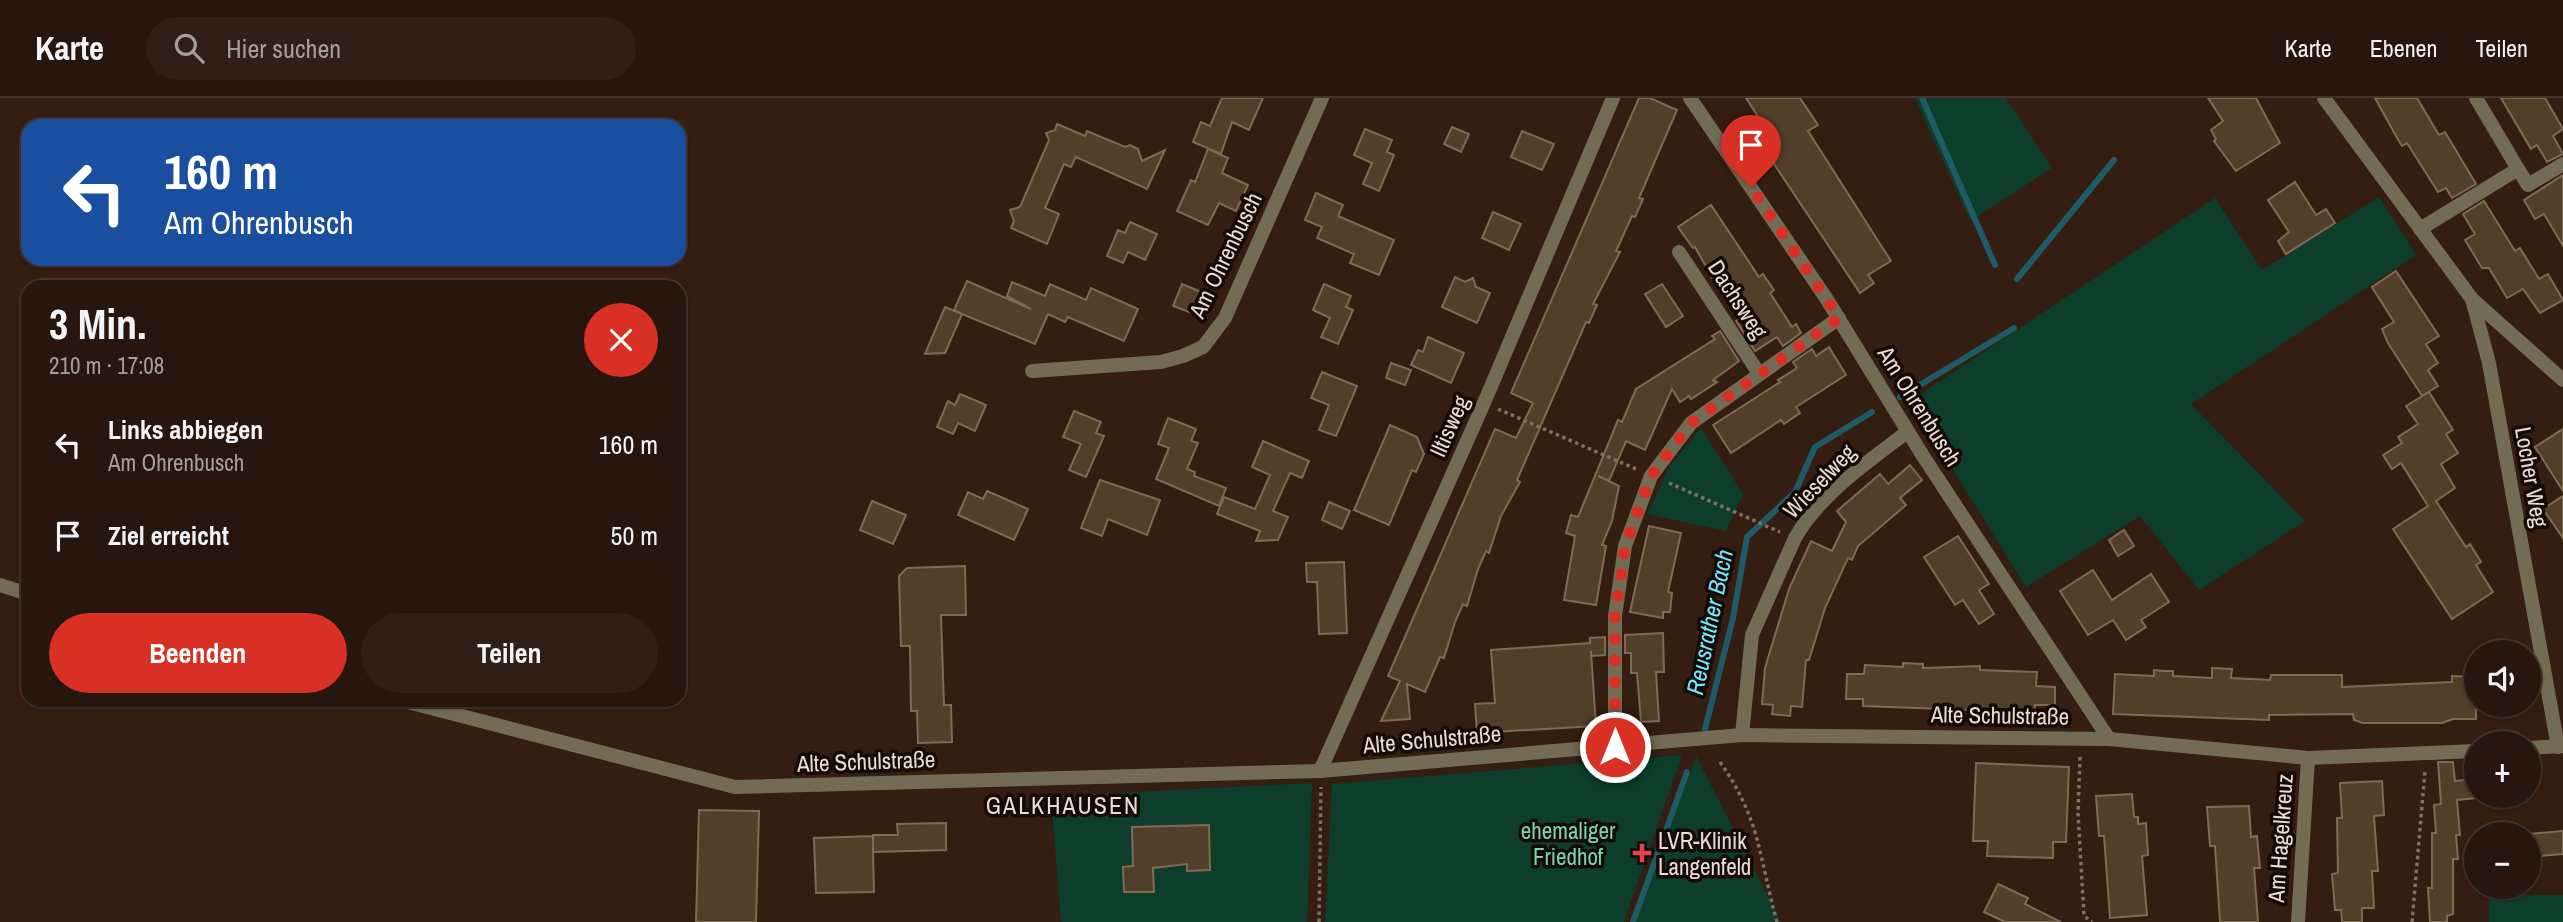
<!DOCTYPE html>
<html lang="de">
<head>
<meta charset="utf-8">
<style>
	:root { --surface:#27160d; --page:#2f1f16; --text:#f1f3f6; --muted:#a49f9d; --line:#43352e; --accent:#d93025 }
	body { margin:0; font-family:"Archivo Narrow",sans-serif; background:var(--page); color:var(--text); height:100vh; display:flex; flex-direction:column; font-size:26px; white-space:nowrap }
	* { box-sizing:border-box; margin:0 }
	p { font-size:23px; color:var(--muted) }
	.icon { flex:none; width:38px; height:38px; fill:none; stroke:currentColor; stroke-width:2; stroke-linecap:round; stroke-linejoin:round }
	.map { position:relative; flex:1; overflow:hidden }
	.panel { position:absolute; left:21px; top:182px; width:665px; height:427px; display:flex; flex-direction:column; background:var(--surface); border-radius:21px; box-shadow:0 2px 5px #0004,0 0 0 2px var(--line) }
	.panel>* { flex:none }
	.guide { position:absolute; left:21px; top:21px; width:665px; height:147px; border-radius:21px; box-shadow:0 2px 5px #0004,0 0 0 2px var(--line); background:#1a4fa0; color:#fff; overflow:hidden }
	.buttons { position:absolute; left:2464px; top:542px; display:grid; gap:14px }
	.buttons a { display:grid; place-items:center; width:77px; height:77px; border-radius:50%; background:var(--surface); box-shadow:0 2px 5px #0004,0 0 0 2px var(--line); font-size:35px }
	.pin { position:absolute; display:grid; place-items:center; width:60px; height:60px; color:#fff; margin:-72px -30px; border-radius:50% 50% 50% 0; rotate:-45deg; box-shadow:0 0 7px #0007 }
	.pin .icon { rotate:45deg }
	.me { position:absolute; width:77px; margin:-38px; rotate:0deg; stroke-linejoin:round; filter:drop-shadow(0 0 5px #0008) }
	.turn { display:flex; align-items:center; gap:24px; height:147px; padding:0 28px; font-size:32px }
	.turn .icon { width:91px; height:91px; stroke-width:2.5 }
	.turn b { display:block; font-size:49px; line-height:60px }
	.round { display:grid; place-items:center; flex:none; width:74px; height:74px; border-radius:37px; background:var(--page) }
	.summary { display:flex; align-items:center; justify-content:space-between; height:119px; padding:0 28px }
	h1 { font-size:42px; font-weight:800; line-height:52px }
	.action { display:flex; gap:14px; margin-top:auto; padding:14px 28px }
	.action a { flex:1; height:80px; border-radius:42px; background:var(--accent); color:#fff; font-size:28px; font-weight:800; line-height:80px; text-align:center }
	.action a+a { background:var(--page); color:var(--text) }
	ul { padding:0; list-style:none }
	li { display:flex; align-items:center; gap:21px; height:91px; padding:0 28px }
	li div { flex:1 }
	li b { display:block; font-size:26px }
	li em { font-style:normal }
	header { display:flex; align-items:center; gap:42px; box-sizing:border-box; height:98px; padding:0 35px; background:var(--surface); border-bottom:2px solid var(--line) }
	header strong { font-size:33px }
	nav { display:flex; gap:38px; margin-inline-start:auto; font-size:24px }
	.search { width:490px; height:63px; background:var(--page); display:flex; align-items:center; gap:18px; box-sizing:border-box; padding:0 24px; border-radius:38px; color:var(--muted); font-size:26px }
	.map>svg:first-child { display:block }
</style>
</head>
<body>
<header>
<strong>Karte</strong>
<div class="search"><svg class="icon" aria-label="search" viewBox="0 0 24 24"><circle cx="10" cy="10" r="6"/><path d="M15 15l6 6"/></svg>Hier suchen</div>
<nav><a>Karte</a><a>Ebenen</a><a>Teilen</a></nav>
</header>
<div class="map">
<svg width="2563" height="824" viewBox="0 0 2563 824">
	<rect width="100%" height="100%" fill="#341d11"/>
	<g fill="#0d3e2b">
		<polygon points="1915,0 2006,0 2052,70 1970,123"/>
		<polygon points="2379,99 2416,157 2191,306 2305,423 2199,492 2140,418 2026,489 1910,303 2215,100 2262,172"/>
		<polygon points="1701,330 1743,396 1726,433 1647,416 1670,367"/>
		<polygon points="1682,657 1624,824 1325,824 1332,686"/>
		<polygon points="1696,658 1781,824 1636,824"/>
		<polygon points="1312,685 1307,824 1061,824 1051,698"/>
		<rect x="2489" y="797" width="74" height="27"/>
	</g>
	<g fill="none" stroke-linecap="round" stroke-linejoin="round">
		<g stroke="#1f5b67" stroke-width="6">
			<polyline points="1922,0 1995,167"/>
			<polyline points="2017,181 2114,62"/>
			<polyline points="1900,299 2014,230"/>
			<polyline points="1705,631 1733,520 1747,439 1795,394 1815,349 1872,314"/>
			<polyline points="1633,824 1687,674"/>
		</g>
	</g>
	<g fill="#523f2a" stroke="#7f6a54" stroke-width="2">
		<polygon points="1222,0 1263,0 1249,32 1232,24 1221,56 1193,44 1201,24 1210,28"/>
		<polygon points="1639,0 1650,0 1677,12 1639,100 1643,101 1635,119 1632,118 1616,153 1620,154 1593,206 1597,207 1589,225 1586,224 1517,382 1520,384 1501,418 1489,455 1486,453 1478,471 1467,508 1463,506 1455,524 1444,560 1440,559 1425,594 1407,586 1410,621 1381,623 1400,583 1388,578 1495,331 1516,340 1533,305 1511,295"/>
		<polygon points="1746,0 1800,0 1818,27 1808,33 1891,163 1868,177 1874,185 1860,195 1752,33 1763,26"/>
		<polygon points="2208,0 2256,0 2280,45 2236,73 2214,43 2216,41 2211,32 2223,23"/>
		<polygon points="2375,0 2417,0 2439,37 2445,34 2476,86 2452,100 2446,90 2438,94 2407,45 2402,48 2396,38"/>
		<polygon points="2501,0 2545,0 2563,31 2553,38 2563,56 2547,64 2537,47 2531,51"/>
		<polygon points="1057,26 1085,38 1087,33 1125,49 1130,47 1138,51 1142,63 1165,52 1147,91 1076,59 1071,69 1064,66 1045,110 1059,116 1047,146 1011,130 1014,123 1010,112 1020,109 1049,42 1046,35 1055,32"/>
		<polygon points="1452,29 1469,36 1461,54 1444,46"/>
		<polygon points="1365,31 1392,42 1387,54 1394,57 1379,93 1363,86 1372,65 1354,57"/>
		<polygon points="1522,33 1554,46 1542,72 1511,59"/>
		<polygon points="1208,51 1228,60 1222,75 1248,87 1236,113 1219,105 1208,127 1177,113 1191,82 1195,84"/>
		<polygon points="2563,77 2563,148 2544,116 2535,121 2524,102"/>
		<polygon points="2295,84 2316,117 2326,111 2335,125 2286,156 2278,143 2289,134 2268,102"/>
		<polygon points="1316,95 1343,107 1338,118 1394,142 1379,177 1350,165 1354,156 1317,140 1322,129 1305,122"/>
		<polygon points="2484,103 2515,153 2520,150 2539,181 2548,176 2563,202 2540,215 2523,191 2507,200 2489,170 2482,170 2465,142 2475,136 2463,116"/>
		<polygon points="1711,107 1759,179 1763,176 1774,192 1770,195 1792,229 1796,226 1801,235 1783,248 1777,239 1755,253 1736,223 1740,220 1719,192 1695,149 1693,150 1678,129"/>
		<polygon points="1493,114 1521,126 1509,152 1482,140"/>
		<polygon points="1130,124 1157,136 1145,162 1128,154 1123,165 1107,158 1118,132 1125,135"/>
		<polygon points="2396,173 2439,238 2426,246 2438,265 2428,272 2438,288 2422,298 2388,245 2382,231 2394,224 2372,189"/>
		<polygon points="1455,179 1465,184 1473,180 1476,189 1490,195 1477,225 1442,209"/>
		<polygon points="967,183 1031,211 1007,198 1012,184 1045,198 1050,186 1086,202 1091,190 1138,211 1124,243 1068,219 1065,224 1048,216 1035,246 962,216 945,255 925,256 945,209 962,216 954,212"/>
		<polygon points="1182,186 1206,196 1197,217 1173,208"/>
		<polygon points="1324,186 1351,198 1346,209 1353,212 1338,246 1321,239 1330,220 1313,212"/>
		<polygon points="1662,186 1683,218 1666,229 1645,196"/>
		<polygon points="1720,233 1739,263 1713,282 1717,284 1691,301 1689,298 1680,304 1672,291 1645,352 1626,343 1609,383 1598,378 1619,388 1612,423 1602,447 1606,448 1596,507 1564,502 1575,438 1566,435 1571,417 1578,419 1618,322 1622,324 1636,291 1715,241 1712,238"/>
		<polygon points="1428,239 1464,255 1451,285 1411,267 1418,252 1423,254"/>
		<polygon points="1829,249 1846,277 1796,309 1800,315 1784,326 1781,322 1731,355 1713,327 1780,284 1778,282 1797,270 1793,264 1812,251 1816,258"/>
		<polygon points="1391,265 1411,272 1405,287 1386,280"/>
		<polygon points="1322,274 1357,288 1336,338 1319,332 1329,307 1311,300"/>
		<polygon points="2429,294 2453,332 2446,336 2458,355 2441,366 2455,390 2436,403 2466,449 2470,446 2481,464 2476,467 2493,494 2452,521 2393,431 2428,408 2401,365 2392,371 2383,357 2402,345 2398,339 2418,326 2406,308"/>
		<polygon points="960,296 986,307 975,333 958,325 953,336 937,329 948,303 955,307"/>
		<polygon points="1074,313 1101,324 1096,335 1104,338 1086,379 1069,372 1081,346 1063,339"/>
		<polygon points="1168,320 1196,331 1191,343 1198,345 1187,371 1195,374 1194,378 1226,390 1219,408 1156,381 1169,350 1158,346"/>
		<polygon points="1390,327 1417,339 1424,356 1416,374 1412,372 1389,427 1354,412"/>
		<polygon points="2563,331 2563,393 2535,349"/>
		<polygon points="1263,343 1309,363 1302,380 1290,375 1273,413 1288,419 1278,442 1256,443 1260,433 1217,416 1224,399 1255,411 1270,377 1252,369"/>
		<polygon points="1910,367 1922,382 1900,400 1906,407 1858,448 1852,462 1848,460 1825,510 1809,562 1806,562 1802,609 1791,608 1790,618 1772,616 1773,607 1762,606 1765,570 1789,491 1811,443 1832,453 1846,424 1837,413 1880,376 1888,386"/>
		<polygon points="1100,382 1160,402 1147,437 1108,421 1102,438 1081,430"/>
		<polygon points="987,393 1028,411 1014,442 958,417 968,394 983,401"/>
		<polygon points="2563,398 2563,440 2543,411"/>
		<polygon points="872,403 906,417 893,446 860,432"/>
		<polygon points="1329,404 1350,413 1342,431 1322,422"/>
		<polygon points="1649,428 1681,435 1668,494 1672,495 1670,514 1663,514 1663,520 1630,514"/>
		<polygon points="2124,432 2134,448 2118,458 2109,442"/>
		<polygon points="1958,438 1989,486 1979,492 1994,516 1979,526 1963,502 1955,507 1924,459"/>
		<polygon points="1344,464 1347,535 1319,536 1317,484 1307,484 1306,465"/>
		<polygon points="965,468 966,517 941,517 944,607 951,607 952,644 918,645 917,613 911,613 910,548 901,548 899,478 907,470"/>
		<polygon points="2093,472 2112,502 2151,476 2169,504 2141,522 2146,529 2126,542 2113,522 2088,537 2060,493"/>
		<polygon points="1663,535 1664,574 1656,574 1659,623 1641,624 1637,575 1631,575 1631,555 1625,555 1625,537"/>
		<polygon points="1605,539 1605,557 1591,558 1591,553 1596,628 1477,635 1475,606 1495,605 1491,552 1590,545 1590,540"/>
		<polygon points="1903,565 1923,566 1923,570 1980,568 1980,572 2037,574 2036,588 2055,589 2055,607 2035,607 2035,615 1998,613 1863,608 1863,601 1846,601 1847,576 1864,576 1865,567 1903,569"/>
		<polygon points="2212,570 2232,571 2231,580 2270,582 2271,577 2342,577 2342,589 2452,584 2452,578 2476,579 2476,621 2453,621 2442,625 2363,625 2354,622 2353,616 2269,617 2269,622 2113,616 2115,576 2154,578 2154,572 2164,573 2173,573 2173,578 2212,580"/>
		<polygon points="2438,664 2453,664 2455,683 2476,681 2476,700 2457,702 2460,737 2456,737 2458,761 2453,761 2453,816 2447,818 2447,824 2430,824 2428,790 2432,790 2432,735 2436,735 2434,707 2441,706"/>
		<polygon points="1976,665 2069,669 2066,744 2053,744 2053,760 1987,758 1988,743 1973,743"/>
		<polygon points="2382,683 2384,717 2374,718 2378,773 2372,773 2374,810 2362,810 2362,824 2342,824 2341,812 2335,812 2332,776 2338,775 2337,720 2342,720 2340,685"/>
		<polygon points="2132,696 2134,719 2138,719 2138,726 2146,725 2148,757 2142,758 2147,817 2110,820 2104,738 2099,738 2096,698"/>
		<polygon points="2249,708 2251,739 2257,738 2260,770 2254,770 2258,824 2220,824 2215,748 2210,748 2207,709"/>
		<polygon points="699,712 759,713 756,824 696,824"/>
		<polygon points="946,725 946,752 873,754 874,794 816,795 814,740 873,738 873,754 873,737 898,737 897,726"/>
		<polygon points="1209,727 1210,772 1187,773 1187,766 1153,770 1154,794 1124,794 1123,769 1133,768 1132,729"/>
		<polygon points="2563,733 2563,756 2529,759 2529,736"/>
		<polygon points="1998,786 2028,800 2025,806 2061,824 2005,824 1984,814"/>
	</g>
	<g fill="none" stroke-linecap="round" stroke-linejoin="round">
		<g stroke="#826e63" stroke-width="3.5" stroke-dasharray="3.5 3.5" stroke-linecap="butt">
			<polyline points="1498,311 1636,371"/>
			<polyline points="1669,385 1780,434"/>
			<polyline points="2080,659 2078,715 2084,818 2092,824"/>
			<path d="M1720,664c41,58 39,96 57,160"/>
			<polyline points="1319,824 1321,689"/>
			<polyline points="2412,824 2425,673"/>
		</g>
		<g stroke="#736c55" stroke-width="14">
			<polyline points="1690,0 1826,200 1923,358 2109,641"/>
			<polyline points="2324,0 2472,201 2489,265 2558,649"/>
			<polyline points="2518,71 2528,87 2563,66"/>
			<polyline points="2420,131 2518,71 2476,0"/>
			<polyline points="1679,154 1758,274"/>
			<polyline points="2473,202 2563,282"/>
			<polyline points="1032,273 1161,264 1183,258 1203,249 1225,220 1322,0"/>
			<polyline points="0,487 28,496"/>
			<polyline points="400,602 735,689 1320,673 1742,637 2109,641 2308,660 2476,653"/>
			<path d="M1742,637l10,-100 43,-97c25,-44 73,-76 112,-106"/>
			<polyline points="1615,649 1615,518 1625,448 1651,378 1691,325 1839,220"/>
			<polyline points="2529,650 2563,648"/>
			<polyline points="1320,673 1484,305 1613,0"/>
			<polyline points="2298,824 2308,660"/>
		</g>
	</g>
	<g fill="none" stroke-linecap="round" stroke-linejoin="round">
		<polyline stroke="#d93025" stroke-width="12" stroke-dasharray="0 21.6" points="1615,649 1615,518 1625,448 1651,378 1691,325 1839,220 1751,89"/>
	</g>
	<path fill="#e0444e" stroke="#140a06" stroke-width="2.5" d="M1638.5 744.5h7v7h7v7h-7v7h-7v-7h-7v-7h7z"/>
	<g text-anchor="middle" dominant-baseline="central" stroke-width="7" stroke-linejoin="round" paint-order="stroke">
		<g font-size="23" fill="#ecdbd3" stroke="#140a06">
			<text transform="translate(1225 157) rotate(-64)">Am Ohrenbusch</text>
			<text transform="translate(1738 201) rotate(57)">Dachsweg</text>
			<text transform="translate(1920 308) rotate(58)">Am Ohrenbusch</text>
			<text transform="translate(1449 328) rotate(-66)">Iltisweg</text>
			<text transform="translate(2532 379) rotate(80)">Locher Weg</text>
			<text transform="translate(1819 383) rotate(-46)">Wieselweg</text>
			<text transform="translate(2000 617) rotate(1)">Alte Schulstraße</text>
			<text transform="translate(1432 641) rotate(-5)">Alte Schulstraße</text>
			<text transform="translate(866 663) rotate(-2)">Alte Schulstraße</text>
			<text transform="translate(2280 740) rotate(-86)">Am Hagelkreuz</text>
		</g>
		<g font-size="23" fill="#7ad7ac" stroke="#140a06">
			<text x="1568" y="732">ehemaliger<tspan x="1568" dy="26">Friedhof</tspan></text>
		</g>
		<g font-size="23" fill="#ecdbd3" stroke="#140a06" text-anchor="start">
			<text x="1658" y="742">LVR-Klinik<tspan x="1658" dy="26">Langenfeld</tspan></text>
		</g>
		<g font-size="24" font-style="italic" fill="#75e8ff" stroke="#140a06">
			<text transform="translate(1709 524) rotate(-78)">Reusrather Bach</text>
		</g>
		<g font-size="24" letter-spacing="2" fill="#ecdbd3" stroke="#140a06">
			<text x="1063" y="707">GALKHAUSEN</text>
		</g>
	</g>
</svg>
<div class="buttons">
<a><svg class="icon" aria-label="sound" viewBox="0 0 24 24"><path d="M4 9h4l5-4v14l-5-4H4zM17 9q2 3 0 6"/></svg></a>
<a>+</a>
<a>−</a>
</div>
<div class="pin" style="left:1751px;top:89px;background:#d93025"><svg class="icon" aria-label="arrive" viewBox="0 0 24 24"><path d="M6 21V4h12l-3 4 3 4H6"/></svg></div>
<svg class="me" style="left:1615px;top:649px" viewBox="-20 -20 40 40"><circle r="17" fill="#d93025" stroke="#fff" stroke-width="3"/><path d="M0-11L8 9 0 5-8 9z" fill="#fff"/></svg>
<div class="guide">
<div class="turn"><svg class="icon" aria-label="left" viewBox="0 0 24 24"><path d="M17 20v-9H6M10 6l-5 5 5 5"/></svg><div><b>160 m</b>Am Ohrenbusch</div></div>
</div>
<section class="panel">
<div class="summary"><div><h1>3 Min.</h1><p>210 m · 17:08</p></div><a class="round" style="background:#d93025;color:#fff"><svg class="icon" aria-label="close" viewBox="0 0 24 24"><path d="M6 6l12 12M18 6L6 18"/></svg></a></div>
<ul>
<li><svg class="icon" aria-label="left" viewBox="0 0 24 24"><path d="M17 20v-9H6M10 6l-5 5 5 5"/></svg><div><b>Links abbiegen</b><p>Am Ohrenbusch</p></div><em>160 m</em></li>
<li><svg class="icon" aria-label="arrive" viewBox="0 0 24 24"><path d="M6 21V4h12l-3 4 3 4H6"/></svg><div><b>Ziel erreicht</b></div><em>50 m</em></li>
</ul>
<div class="action"><a>Beenden</a><a>Teilen</a></div>
</section>
</div>
</body>
</html>
